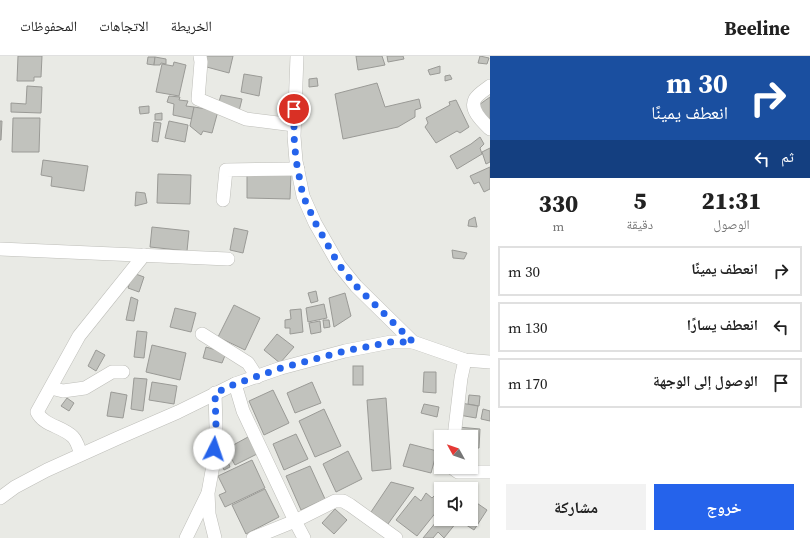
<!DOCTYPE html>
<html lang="ar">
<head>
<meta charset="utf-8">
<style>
	:root { --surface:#fff; --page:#f2f2f2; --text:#222; --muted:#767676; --line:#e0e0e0; --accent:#2563eb }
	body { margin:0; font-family:"Source Serif 4","Noto Naskh Arabic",serif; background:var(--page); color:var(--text); direction:rtl; height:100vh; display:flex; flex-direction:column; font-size:15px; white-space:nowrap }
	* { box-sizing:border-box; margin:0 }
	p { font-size:13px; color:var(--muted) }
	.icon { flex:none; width:22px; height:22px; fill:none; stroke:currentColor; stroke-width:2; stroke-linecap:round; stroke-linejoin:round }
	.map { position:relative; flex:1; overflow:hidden; direction:ltr }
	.details { display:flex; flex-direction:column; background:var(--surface); width:320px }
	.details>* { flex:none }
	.top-card { background:#1a4fa0; color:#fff; overflow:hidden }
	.needle { width:26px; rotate:310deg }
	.buttons { position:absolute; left:434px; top:374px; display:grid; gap:8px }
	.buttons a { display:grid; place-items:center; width:44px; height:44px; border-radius:0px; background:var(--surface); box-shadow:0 1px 3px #0004; font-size:20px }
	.pin { position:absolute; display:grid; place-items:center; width:34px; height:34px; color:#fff; margin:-17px; border:2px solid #fff; border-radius:50%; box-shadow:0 1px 4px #0007 }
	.me { position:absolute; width:44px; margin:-22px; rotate:4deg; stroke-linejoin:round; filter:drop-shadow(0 0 3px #0008) }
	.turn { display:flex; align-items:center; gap:14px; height:84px; padding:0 16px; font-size:18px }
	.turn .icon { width:52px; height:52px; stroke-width:2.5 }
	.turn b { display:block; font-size:28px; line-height:34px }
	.then { display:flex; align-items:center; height:38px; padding:0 16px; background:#0003; gap:8px; font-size:15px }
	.eta { display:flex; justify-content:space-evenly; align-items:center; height:68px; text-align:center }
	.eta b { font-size:24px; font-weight:800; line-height:28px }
	.primary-button { display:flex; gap:8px; margin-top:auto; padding:8px 16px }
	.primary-button a { flex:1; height:46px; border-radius:0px; background:var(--accent); color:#fff; font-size:16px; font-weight:800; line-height:46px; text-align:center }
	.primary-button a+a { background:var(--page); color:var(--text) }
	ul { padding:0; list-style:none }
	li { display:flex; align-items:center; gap:12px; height:50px; margin:0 8px 6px; padding:0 8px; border:2px solid var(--line); border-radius:0px }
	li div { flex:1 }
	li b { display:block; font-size:15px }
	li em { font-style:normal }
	header { display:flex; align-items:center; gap:24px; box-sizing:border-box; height:56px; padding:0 20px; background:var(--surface); border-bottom:1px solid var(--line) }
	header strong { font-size:19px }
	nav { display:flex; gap:22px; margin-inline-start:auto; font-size:14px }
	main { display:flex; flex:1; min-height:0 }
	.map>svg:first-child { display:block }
</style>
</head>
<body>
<header>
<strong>Beeline</strong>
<nav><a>الخريطة</a><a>الاتجاهات</a><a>المحفوظات</a></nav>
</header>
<main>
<section class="details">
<div class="top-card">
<div class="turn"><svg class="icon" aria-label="right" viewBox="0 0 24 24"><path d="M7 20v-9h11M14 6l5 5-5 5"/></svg><div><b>30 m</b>انعطف يمينًا</div></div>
<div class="then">ثم<svg class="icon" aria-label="left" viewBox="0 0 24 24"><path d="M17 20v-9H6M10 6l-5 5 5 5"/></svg></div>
</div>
<div class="eta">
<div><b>21:31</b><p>الوصول</p></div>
<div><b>5</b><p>دقيقة</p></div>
<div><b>330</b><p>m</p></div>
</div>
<ul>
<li><svg class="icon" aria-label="right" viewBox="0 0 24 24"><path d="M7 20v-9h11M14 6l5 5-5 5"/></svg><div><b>انعطف يمينًا</b></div><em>30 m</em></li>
<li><svg class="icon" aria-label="left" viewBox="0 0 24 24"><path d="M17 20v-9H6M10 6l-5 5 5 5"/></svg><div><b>انعطف يسارًا</b></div><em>130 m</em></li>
<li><svg class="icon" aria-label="arrive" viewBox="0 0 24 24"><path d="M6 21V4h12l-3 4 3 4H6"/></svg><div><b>الوصول إلى الوجهة</b></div><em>170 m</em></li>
</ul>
<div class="primary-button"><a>خروج</a><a>مشاركة</a></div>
</section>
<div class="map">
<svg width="490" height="482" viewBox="0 0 490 482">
	<rect width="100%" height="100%" fill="#e9eae5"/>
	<g fill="#c1c2bd" stroke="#9a9a96">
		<polygon points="18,0 42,0 41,21 34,21 34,25 17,25"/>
		<polygon points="205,0 233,0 229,17 203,10"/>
		<polygon points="356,0 382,0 385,9 358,14"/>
		<polygon points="387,0 403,0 404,3 388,6"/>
		<polygon points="480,0 489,2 487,8 478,7"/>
		<polygon points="148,1 155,1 154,9 147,8"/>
		<polygon points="155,1 166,3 166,8 161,7 160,9 154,9"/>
		<polygon points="174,6 186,9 179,40 156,36 162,8 173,10"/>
		<polygon points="440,10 440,17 430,19 428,14"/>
		<polygon points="244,18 262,21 259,40 241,36"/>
		<polygon points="450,19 452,23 445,25 445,20"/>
		<polygon points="317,22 318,30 309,31 309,23"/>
		<polygon points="377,27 385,51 419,43 421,52 415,54 415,61 398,71 343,83 335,38"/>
		<polygon points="27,30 42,31 41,57 11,56 11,47 26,48"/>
		<polygon points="221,39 242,43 239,55 218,49"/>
		<polygon points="169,40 180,41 179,44 188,45 186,50 194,51 192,63 173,59 174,48 167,46"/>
		<polygon points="490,41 490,69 476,51"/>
		<polygon points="456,44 469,71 460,77 457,75 436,87 425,71 428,67 426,62 450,49 449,46"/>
		<polygon points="149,50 149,57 140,58 139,51"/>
		<polygon points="194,51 218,55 212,77 203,75 201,79 190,70"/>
		<polygon points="162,57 162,64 155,64 155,58"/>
		<polygon points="13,62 40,62 39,96 12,96"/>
		<polygon points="0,65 2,65 1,84 0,84"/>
		<polygon points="169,65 188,69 185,86 165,82"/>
		<polygon points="154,66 161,67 158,86 152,85"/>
		<polygon points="480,81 484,88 480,92 482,98 457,113 450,100 471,88"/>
		<polygon points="490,92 490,106 486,108 482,96"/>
		<polygon points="43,104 88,110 84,135 51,130 52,121 41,119"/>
		<polygon points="490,111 490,133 484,136 479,126 474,128 470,120"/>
		<polygon points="247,117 291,118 290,143 247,142"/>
		<polygon points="158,118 191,119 190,148 157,147"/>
		<polygon points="136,136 145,137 147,147 135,150"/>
		<polygon points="475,161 477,171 468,170 469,164"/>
		<polygon points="152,171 189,175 187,195 150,191"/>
		<polygon points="234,172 248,175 243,197 230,194"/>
		<polygon points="452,194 467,197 464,203 453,202"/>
		<polygon points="133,217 144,221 139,236 128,232"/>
		<polygon points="316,235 318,245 311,247 308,237"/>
		<polygon points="345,237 351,260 334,271 329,242"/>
		<polygon points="131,241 138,244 134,265 126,264"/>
		<polygon points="324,248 327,262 308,266 306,252"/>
		<polygon points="234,249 260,262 245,294 218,281"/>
		<polygon points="175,252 196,257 191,276 170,271"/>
		<polygon points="301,253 303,276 290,278 290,272 285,272 285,264 291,263 290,254"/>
		<polygon points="323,264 329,264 330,271 324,272"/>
		<polygon points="320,265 321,276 311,278 309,267"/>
		<polygon points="137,275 147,276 144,302 134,301"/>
		<polygon points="277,278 294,291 280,307 264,294"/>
		<polygon points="152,289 186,297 180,324 146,316"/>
		<polygon points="206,291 226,297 222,307 203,302"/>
		<polygon points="96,294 105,299 96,315 88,310"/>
		<rect x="353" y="310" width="10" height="19"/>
		<polygon points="424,316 436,316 436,337 423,336"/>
		<polygon points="134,322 147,323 143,355 131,353"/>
		<polygon points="152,326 177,330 174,348 149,344"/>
		<polygon points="312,326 321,347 295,357 287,337"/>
		<polygon points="273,334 289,367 264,379 249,345"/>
		<polygon points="111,336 127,339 123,362 107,360"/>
		<polygon points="469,339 480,340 479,350 468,348"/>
		<polygon points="67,342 74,347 69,355 61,350"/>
		<polygon points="386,342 391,413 372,415 367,344"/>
		<polygon points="461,347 478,350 476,362 459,359"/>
		<polygon points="424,348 439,351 437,361 421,357"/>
		<polygon points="324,353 341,390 315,401 299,365"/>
		<polygon points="483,353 490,355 490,365 481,363"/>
		<polygon points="458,371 480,373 479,392 472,392 471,399 471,381 457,381"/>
		<polygon points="296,378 308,403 284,414 273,388"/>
		<polygon points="248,381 257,398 235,409 226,393"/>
		<polygon points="410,388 437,395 431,417 403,410"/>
		<polygon points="224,395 230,411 224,414 217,397"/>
		<polygon points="348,395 362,423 336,436 323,408"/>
		<polygon points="252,404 265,432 225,451 219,439 226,436 218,420"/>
		<polygon points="310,410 325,443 301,454 286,420"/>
		<polygon points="391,426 414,432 388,468 371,456"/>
		<polygon points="265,433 279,461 246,478 232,449"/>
		<polygon points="441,436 441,450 417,480 396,464 415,440 421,445 426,437 432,442 435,439 437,441"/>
		<polygon points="471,443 487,454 474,474 457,463 471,463"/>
		<polygon points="335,453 347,464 334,478 322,467"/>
		<polygon points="441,460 441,463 451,463 456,467 444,482 438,476 433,482 423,482"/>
	</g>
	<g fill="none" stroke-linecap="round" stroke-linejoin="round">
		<g stroke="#bebeb9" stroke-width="14">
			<g id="minor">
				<polyline points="200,0 201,6 198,43 246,63 294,69"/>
				<polyline points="297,0 294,80 296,105 303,140 315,167 339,209 356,230 413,286 465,304 490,306"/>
				<path d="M490,30c-5,4 -11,7 -15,13 -6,11 8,23 15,30"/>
				<polyline points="223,144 226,114 298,113"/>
				<polyline points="0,193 228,203"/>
				<polyline points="202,278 248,307 257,321"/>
				<polyline points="235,328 243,355 295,465 304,482"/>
				<polyline points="51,332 63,335 85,332 112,316 123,316"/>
				<polyline points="454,381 461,322 465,304"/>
				<path d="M81,398c-2,-5 -4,-13 -8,-17 -11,-11 -29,-11 -36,-25l42,-76 65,-81"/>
				<polyline points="451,411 458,416 490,416"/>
				<polyline points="0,442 15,431 47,414 118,382 178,356 235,328 281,312 345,295 391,286 413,286"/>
				<polyline points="186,482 207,439"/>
				<polyline points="215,482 209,458 208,437 214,404 216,371 215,337"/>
				<polyline points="253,482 295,465 335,445 343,445 350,449 396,482"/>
			</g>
		</g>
		<use href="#minor" stroke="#fff" stroke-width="13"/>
	</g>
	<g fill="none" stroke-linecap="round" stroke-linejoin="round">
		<polyline stroke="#2563eb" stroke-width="7" stroke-dasharray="0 12.6" points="214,393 216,370 215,337 235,328 281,312 345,295 391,286 413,286 356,230 339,209 316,168 303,140 296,104 294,80 294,53"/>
	</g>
</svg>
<div class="buttons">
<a><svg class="needle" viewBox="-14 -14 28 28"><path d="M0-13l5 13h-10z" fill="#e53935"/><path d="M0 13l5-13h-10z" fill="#767676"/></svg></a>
<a><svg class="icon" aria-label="sound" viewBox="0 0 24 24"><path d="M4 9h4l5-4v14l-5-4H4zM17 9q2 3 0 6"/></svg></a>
</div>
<div class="pin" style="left:294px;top:53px;background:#d93025"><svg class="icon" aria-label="arrive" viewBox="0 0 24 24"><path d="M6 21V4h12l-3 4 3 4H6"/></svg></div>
<svg class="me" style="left:214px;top:393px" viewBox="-20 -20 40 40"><circle r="19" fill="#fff"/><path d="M0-13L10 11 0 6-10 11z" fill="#2563eb"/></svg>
</div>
</main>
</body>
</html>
